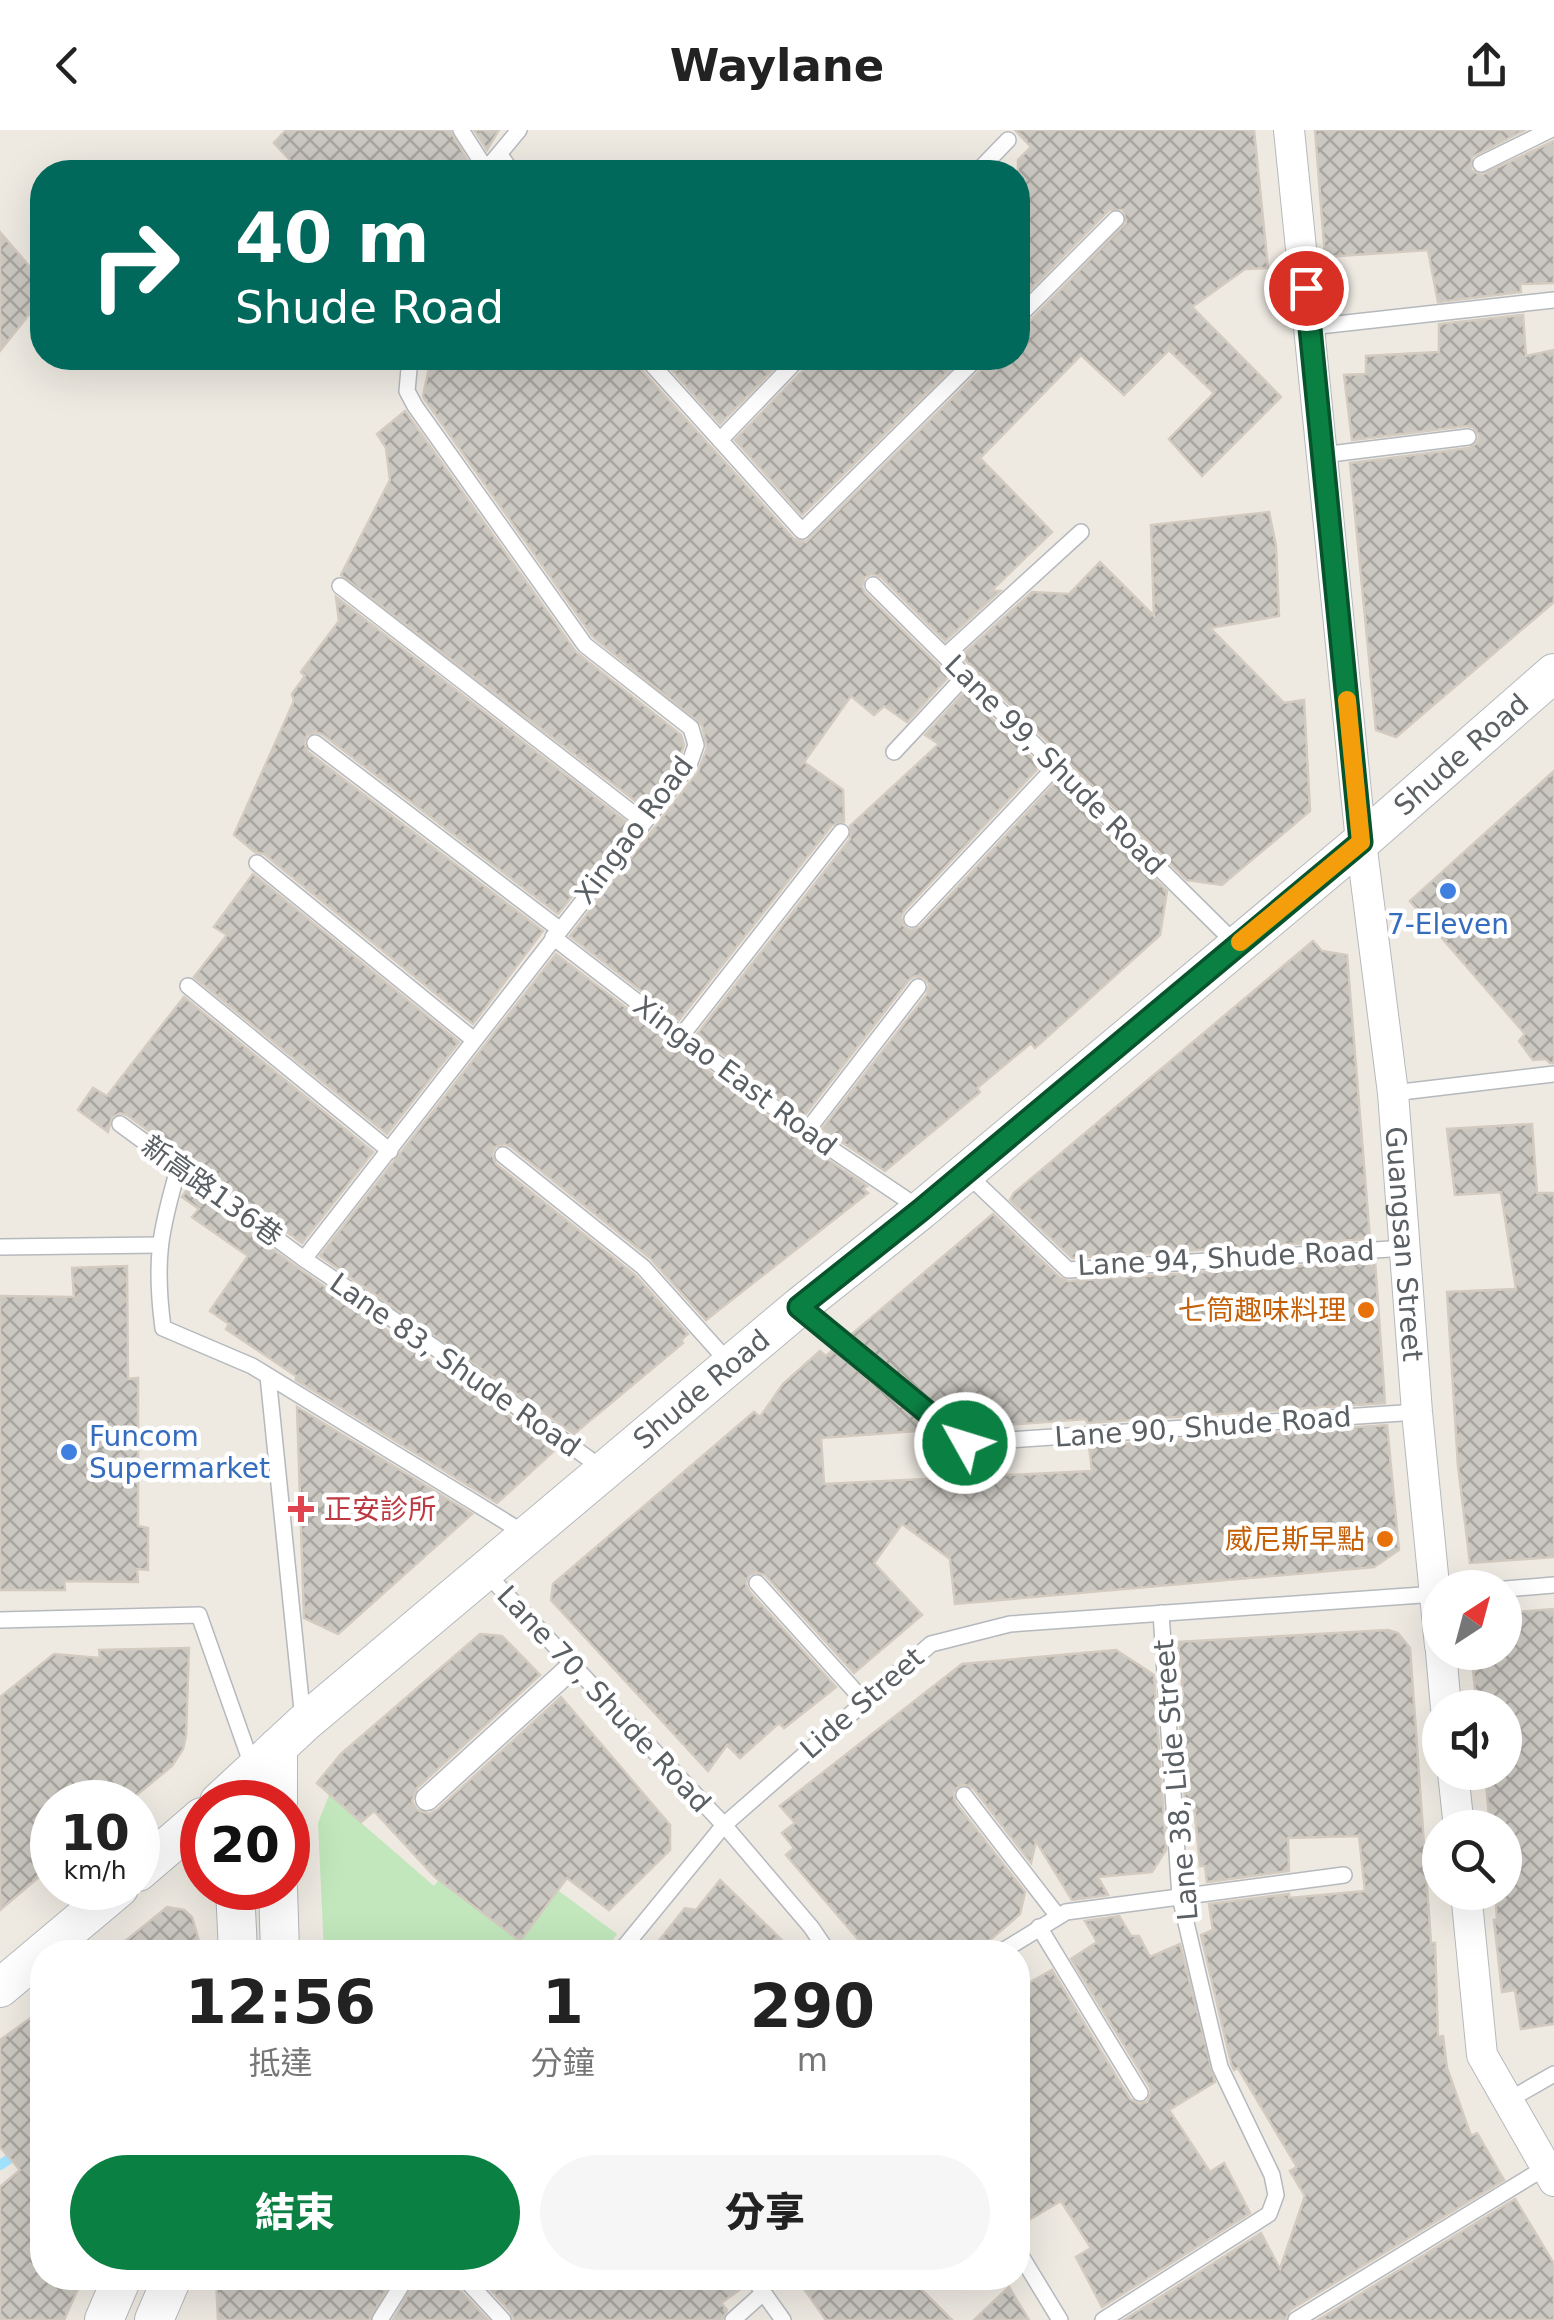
<!DOCTYPE html>
<html lang="zh-TW">
<head>
<meta charset="utf-8">
<style>
	:root { --surface:#fff; --page:#f6f6f6; --text:#222; --muted:#767676; --accent:#0b8043 }
	body { margin:0; font-family:"DejaVu Sans","Noto Sans TC",sans-serif; background:var(--page); color:var(--text); height:100vh; display:flex; flex-direction:column; font-size:38px; white-space:nowrap }
	* { box-sizing:border-box; margin:0 }
	p { font-size:32px; color:var(--muted) }
	.icon { flex:none; width:55px; height:55px; fill:none; stroke:currentColor; stroke-width:2; stroke-linecap:round; stroke-linejoin:round }
	.map { position:relative; flex:1; overflow:hidden }
	.sheet { position:absolute; left:30px; top:1810px; width:1000px; height:350px; display:flex; flex-direction:column; background:var(--surface); border-radius:40px; box-shadow:0 10px 40px #0002 }
	.sheet>* { flex:none }
	.guide { position:absolute; left:30px; top:30px; width:1000px; height:210px; border-radius:40px; box-shadow:0 10px 40px #0002; background:#00695c; color:#fff; overflow:hidden }
	.needle { width:65px; rotate:36deg }
	.tools { position:absolute; left:1422px; top:1440px; display:grid; gap:20px }
	.tools a { display:grid; place-items:center; width:100px; height:100px; border-radius:50%; background:var(--surface); box-shadow:0 10px 40px #0002; font-size:50px }
	.speed { position:absolute; left:30px; top:1650px; display:flex; gap:20px; font-size:50px; font-weight:700; text-align:center }
	.speed>* { display:grid; place-content:center; width:130px; height:130px; border-radius:50%; background:var(--surface); box-shadow:0 10px 40px #0002; line-height:1 }
	.speed small { font-size:25px; font-weight:400 }
	.speed .limit { border:15px solid #d22; background:#fff; color:#111 }
	.pin { position:absolute; display:grid; place-items:center; width:85px; height:85px; color:#fff; margin:-42px; border:5px solid #fff; border-radius:50%; box-shadow:0 2px 10px #0007 }
	.me { position:absolute; width:110px; margin:-55px; rotate:309deg; stroke-linejoin:round; filter:drop-shadow(0 0 8px #0008) }
	.turn { display:flex; align-items:center; gap:35px; height:210px; padding:0 40px; font-size:45px }
	.turn .icon { width:130px; height:130px; stroke-width:2.5 }
	.turn b { display:block; font-size:70px; line-height:85px }
	.eta { display:flex; justify-content:space-evenly; align-items:center; height:170px; text-align:center }
	.eta b { font-size:60px; font-weight:800; line-height:70px }
	.primary-button { display:flex; gap:20px; margin-top:auto; padding:20px 40px }
	.primary-button a { flex:1; height:115px; border-radius:60px; background:var(--accent); color:#fff; font-size:40px; font-weight:800; line-height:115px; text-align:center }
	.primary-button a+a { background:var(--page); color:var(--text) }
	header { display:flex; justify-content:space-between; align-items:center; height:130px; padding:0 40px; background:var(--surface); font-size:45px; font-weight:800 }
	.map>svg:first-child { display:block }
</style>
</head>
<body>
<header><svg class="icon" aria-label="back" viewBox="0 0 24 24"><path d="M15 5l-7 7 7 7"/></svg>Waylane<svg class="icon" aria-label="share" viewBox="0 0 24 24"><path d="M12 15V3M7 8l5-5 5 5M5 13v7h14v-7"/></svg></header>
<div class="map">
<svg width="1554" height="2190" viewBox="0 0 1554 2190">
	<defs>
		<pattern id="building-cross-hatch" width="8" height="8" patternUnits="userSpaceOnUse" patternTransform="scale(2.5)"><rect width="8" height="8" fill="#cbc7c1"/><path d="M0 0l8 8M0 8l8-8" fill="none" stroke="#a8a5a0"/></pattern>
	</defs>
	<rect width="100%" height="100%" fill="#eeeae2"/>
	<polygon fill="#c2e7bc" points="329,1665 434,1756 475,1699 617,1804 604,1822 324,1822 318,1693"/>
	<g fill="none" stroke-linecap="round" stroke-linejoin="round">
		<polyline stroke="#a1e3ff" stroke-width="10" points="0,2035 42,2007"/>
	</g>
	<g fill="url(#building-cross-hatch)" stroke="#d3cac0" stroke-width="2.5">
		<polygon points="286,0 450,0 473,40 471,42 301,42 274,13"/>
		<polygon points="474,0 499,0 487,20"/>
		<polygon points="1015,0 1254,0 1268,138 1245,139 1192,177 1281,267 1202,346 1169,309 1214,263 1169,220 1124,265 1081,225 980,328 1052,402 991,461 1000,461 945,511 881,447 871,444 864,448 862,457 865,463 949,546 907,592 884,576 874,585 851,566 804,632 843,660 844,692 832,695 679,890 570,806 698,642 707,618 702,595 593,507 425,270 423,266 431,228 635,228 638,236 794,409 806,412 985,236 988,228 1018,228 1018,198 1026,195 1126,93 1123,80 1109,80 1018,172 1018,30 1031,17"/>
		<polygon points="1315,0 1525,0 1472,27 1471,40 1481,45 1554,11 1554,153 1520,154 1521,162 1438,172 1428,120 1325,127"/>
		<polygon points="0,102 42,151 42,168 0,221"/>
		<polygon points="1523,185 1526,226 1554,220 1554,472 1396,607 1376,600 1350,333 1469,318 1478,312 1479,305 1473,297 1467,296 1352,310 1344,245 1366,244 1366,226 1439,222 1439,194"/>
		<polygon points="661,228 784,228 720,294"/>
		<polygon points="810,228 962,228 802,385 735,310 807,236"/>
		<polygon points="405,281 576,522 681,605 684,615 679,630 642,676 341,445 390,350 386,318 377,304"/>
		<polygon points="1269,382 1276,416 1279,486 1210,498 1284,573 1304,570 1310,681 1222,755 1187,750 961,526 1032,462 1069,464 1100,432 1154,486 1151,395"/>
		<polygon points="336,467 629,694 558,784 322,604 315,602 307,605 304,613 308,622 543,801 473,894 264,724 255,722 234,705 294,571 292,564 305,546 301,542 339,491"/>
		<polygon points="965,562 1040,636 904,781 901,787 904,796 910,800 920,797 1056,652 1167,761 1160,805 1035,918 1031,913 977,958 980,962 885,1041 822,999 927,864 929,854 924,848 915,846 909,850 804,986 697,904 850,709 850,696 939,614 925,605"/>
		<polygon points="1554,641 1554,933 1550,933 1546,929 1533,930 1519,911 1525,904 1410,771"/>
		<polygon points="253,744 459,912 387,1004 194,847 227,805 214,797"/>
		<polygon points="1313,811 1322,821 1347,825 1370,1109 1072,1128 1010,1070 1014,1063"/>
		<polygon points="556,824 800,1011 867,1056 863,1059 868,1063 706,1190 650,1128 510,1016 504,1014 495,1017 492,1024 496,1034 635,1145 688,1204 681,1210 683,1213 574,1304 320,1126"/>
		<polygon points="184,867 373,1022 302,1113 127,985 120,983 112,987 108,1002 78,980 93,958 107,966"/>
		<polygon points="1532,994 1537,1063 1554,1063 1554,1427 1470,1433 1458,1336 1447,1162 1516,1159 1501,1062 1455,1065 1447,999"/>
		<polygon points="188,1058 298,1138 556,1319 497,1373 296,1250 296,1246 226,1199 229,1194 210,1181 248,1126 192,1087 199,1079 182,1067"/>
		<polygon points="993,1084 1060,1148 1068,1151 1375,1131 1385,1273 1087,1293 1086,1289 964,1298 851,1205"/>
		<polygon points="127,1136 128,1249 138,1248 138,1396 148,1398 148,1440 137,1439 138,1452 64,1451 65,1460 0,1460 0,1166 74,1167 72,1138"/>
		<polygon points="833,1220 931,1300 821,1308 824,1354 1092,1341 1089,1316 1387,1295 1399,1420 1374,1437 955,1474 950,1429 902,1394 874,1433 922,1485 854,1543 765,1445 756,1442 749,1445 746,1454 749,1461 836,1557 784,1598 779,1593 740,1628 727,1615 708,1641 551,1470 553,1454 754,1282 760,1287 783,1254 820,1221 826,1226"/>
		<polygon points="297,1277 472,1384 338,1504 304,1488"/>
		<polygon points="1554,1479 1554,1894 1521,1899 1515,1860 1502,1862 1494,1790 1497,1790 1495,1762 1505,1762 1505,1698 1490,1698 1485,1642 1505,1642 1505,1578 1477,1578 1471,1522 1505,1522 1505,1483"/>
		<polygon points="1388,1500 1398,1503 1410,1518 1431,1813 1435,1813 1438,1907 1443,1906 1447,1938 1471,2006 1477,2003 1504,2050 1290,2180 1285,2190 1124,2190 1261,2103 1280,2139 1305,2066 1290,2041 1297,2037 1238,1938 1234,1940 1231,1933 1201,1805 1213,1800 1209,1774 1289,1764 1289,1768 1365,1761 1359,1706 1288,1708 1289,1741 1207,1752 1205,1736 1200,1736 1194,1675 1186,1687 1178,1561 1183,1565 1178,1512"/>
		<polygon points="480,1504 502,1506 540,1545 417,1658 412,1671 417,1680 429,1684 437,1680 561,1567 670,1695 670,1720 609,1780 567,1748 520,1811 435,1747 374,1681 361,1692 317,1653 341,1624"/>
		<polygon points="189,1518 186,1606 183,1619 172,1636 128,1672 52,1672 52,1736 0,1780 0,1567 54,1524 100,1528 99,1520"/>
		<polygon points="1116,1520 1154,1545 1166,1720 1152,1742 1098,1747 1108,1765 1072,1770 1036,1711 1031,1733 973,1658 962,1654 953,1662 955,1672 1025,1762 1020,1784 976,1822 869,1822 786,1725 794,1718 782,1703 795,1693 780,1676 962,1534"/>
		<polygon points="720,1750 794,1822 650,1822 685,1778 696,1780"/>
		<polygon points="167,1777 184,1780 192,1787 202,1822 112,1822"/>
		<polygon points="1119,1786 1131,1806 1139,1806 1150,1827 1180,1814 1215,1952 1169,1980 1210,2042 1224,2033 1250,2083 1102,2177 1076,2127 1091,2118 1061,2071 1027,2091 1018,2074 1018,1859 1052,1840 1130,1969 1139,1974 1147,1972 1151,1964 1150,1957 1071,1829 1097,1812 1085,1791"/>
		<polygon points="42,1880 42,2148 83,2148 64,2190 0,2190 0,2057 20,2040 0,2017 0,1910"/>
		<polygon points="1515,2069 1554,2134 1554,2190 1318,2190"/>
		<polygon points="216,2148 393,2148 369,2190 218,2190"/>
		<polygon points="417,2148 453,2148 456,2156 488,2190 393,2190"/>
		<polygon points="479,2148 742,2148 745,2156 721,2173 727,2180 722,2190 514,2190 511,2182"/>
		<polygon points="823,2148 910,2148 952,2190 826,2190 804,2159"/>
		<polygon points="1009,2157 1029,2190 974,2190"/>
	</g>
	<g fill="none" stroke-linecap="round" stroke-linejoin="round">
		<g stroke="#b5b9bd" stroke-width="18">
			<g id="service">
				<polyline points="461,0 486,39"/>
				<polyline points="500,25 512,42"/>
				<polyline points="1481,34 1550,0"/>
				<polyline points="484,42 519,0"/>
				<polyline points="977,42 1008,10"/>
				<polyline points="1018,187 1116,89"/>
				<polyline points="1310,197 1554,170"/>
				<polyline points="646,228 802,401 977,228"/>
				<polyline points="720,310 799,228"/>
				<polyline points="1322,325 1468,307"/>
				<polyline points="873,455 1237,815"/>
				<polyline points="340,456 644,692"/>
				<polyline points="945,526 1081,402"/>
				<polyline points="315,613 559,799"/>
				<polyline points="894,622 965,546"/>
				<polyline points="257,733 474,910"/>
				<polyline points="912,789 1056,636"/>
				<polyline points="553,807 806,1002 919,1078"/>
				<polyline points="188,856 390,1021"/>
				<polyline points="682,905 841,702"/>
				<polyline points="1393,963 1554,944"/>
				<polyline points="120,994 304,1129 444,1224 603,1339"/>
				<polyline points="806,1002 918,857"/>
				<polyline points="503,1025 643,1137 731,1235"/>
				<path d="M179,1036c-19,65 -25,94 -16,162l89,38 272,167"/>
				<polyline points="965,1042 1068,1140 1406,1118"/>
				<polyline points="0,1117 159,1115"/>
				<polyline points="304,1129 689,635 696,615 691,598 585,515 415,276 407,261 410,228"/>
				<polyline points="800,1178 965,1313 1417,1282"/>
				<polyline points="268,1246 303,1590"/>
				<polyline points="485,1442 724,1695 811,1797 828,1822"/>
				<polyline points="757,1453 864,1571"/>
				<polyline points="1505,1459 1554,1455"/>
				<polyline points="0,1490 199,1485 253,1638"/>
				<polyline points="964,1665 1057,1785"/>
				<polyline points="1039,1797 1140,1963"/>
				<polyline points="620,1822 724,1695 931,1514 1010,1494 1436,1464"/>
				<polyline points="1001,1822 1066,1782 1344,1745"/>
				<polyline points="1507,1971 1554,1944"/>
				<polyline points="1018,2121 1060,2190"/>
				<polyline points="464,2148 503,2190"/>
				<polyline points="753,2148 783,2190"/>
				<polyline points="380,2190 406,2148"/>
				<polyline points="733,2190 763,2163"/>
				<polyline points="1103,2190 1269,2084 1276,2065 1272,2045 1220,1937 1180,1767 1161,1483"/>
				<polyline points="1296,2190 1546,2037"/>
			</g>
		</g>
		<g stroke="#b5b9bd" stroke-width="25">
			<polyline id="pedestrian" points="427,1669 573,1536"/>
		</g>
		<g stroke="#b5b9bd" stroke-width="32">
			<g id="minor">
				<path id="s1" d="M1289,0l72,712 32,251 24,319 23,234"/>
				<polyline points="1441,1522 1446,1578"/>
				<polyline points="1453,1642 1459,1698"/>
				<polyline points="1466,1762 1482,1925 1554,2051"/>
			</g>
		</g>
		<g stroke="#b5b9bd" stroke-width="40">
			<g id="tertiary">
				<path id="s2" d="M219,1672l85,-79 495,-416 122,-97 440,-368 193,-169"/>
				<polyline points="278,1672 278,1617"/>
				<polyline points="138,1742 202,1687"/>
				<polyline points="235,1758 238,1822"/>
				<polyline points="278,1758 280,1822"/>
				<polyline points="0,1858 119,1758"/>
				<polyline points="104,2190 122,2148"/>
				<polyline points="154,2190 172,2148"/>
			</g>
		</g>
		<use href="#service" stroke="#fff" stroke-width="15"/>
		<use href="#pedestrian" stroke="#fff" stroke-width="22"/>
		<use href="#minor" stroke="#fff" stroke-width="30"/>
		<use href="#tertiary" stroke="#fff" stroke-width="38"/>
	</g>
	<g fill="none" stroke-linecap="round" stroke-linejoin="round">
		<g stroke="#07532c" stroke-width="25">
			<polyline id="route" points="965,1313 799,1177 921,1080 1361,712 1306,158"/>
		</g>
		<use href="#route" stroke="#0b8043" stroke-width="18"/>
		<polyline stroke="#f59e0b" stroke-width="18" points="1240,812 1361,712 1347,570"/>
	</g>
	<g fill="#3f7fe0" stroke="#fff" stroke-width="4">
		<circle cx="1448" cy="761" r="10"/>
		<circle cx="69" cy="1322" r="10"/>
	</g>
	<g fill="#e8710a" stroke="#fff" stroke-width="4">
		<circle cx="1366" cy="1180" r="10"/>
		<circle cx="1385" cy="1409" r="10"/>
	</g>
	<path fill="#e0444e" stroke="#fff" stroke-width="4" d="M296 1364h10v10h10v10h-10v10h-10v-10h-10v-10h10z"/>
	<g text-anchor="middle" dominant-baseline="central" stroke-width="9" stroke-linejoin="round" paint-order="stroke">
		<g font-size="28" fill="#5a6064" stroke="#fff">
			<text stroke="none"><textPath href="#s2" startOffset="1625">Shude Road</textPath></text>
			<text transform="translate(1055 635) rotate(45)">Lane 99, Shude Road</text>
			<text transform="translate(634 700) rotate(-53)">Xingao Road</text>
			<text transform="translate(735 946) rotate(37)">Xingao East Road</text>
			<text transform="translate(212 1061) rotate(36)">新高路136巷</text>
			<text stroke="none"><textPath href="#s1" startOffset="1120">Guangsan Street</textPath></text>
			<text transform="translate(1226 1128) rotate(-3)">Lane 94, Shude Road</text>
			<text transform="translate(455 1235) rotate(35)">Lane 83, Shude Road</text>
			<text stroke="none"><textPath href="#s2" startOffset="635">Shude Road</textPath></text>
			<text transform="translate(1203 1297) rotate(-4)">Lane 90, Shude Road</text>
			<text transform="translate(604 1569) rotate(47)">Lane 70, Shude Road</text>
			<text transform="translate(862 1573) rotate(-41)">Lide Street</text>
			<text transform="translate(1176 1650) rotate(-95)">Lane 38, Lide Street</text>
		</g>
		<g font-size="28" fill="#366cbe" stroke="#fff">
			<text x="1448" y="794">7-Eleven</text>
			<text x="89" y="1306" text-anchor="start">Funcom<tspan x="89" dy="32">Supermarket</tspan></text>
		</g>
		<g font-size="28" fill="#c56008" stroke="#fff" text-anchor="end">
			<text x="1346" y="1180">七筒趣味料理</text>
			<text x="1365" y="1409">威尼斯早點</text>
		</g>
		<g font-size="28" fill="#be3a42" stroke="#fff" text-anchor="start">
			<text x="324" y="1379">正安診所</text>
		</g>
	</g>
</svg>
<div class="tools">
<a><svg class="needle" viewBox="-14 -14 28 28"><path d="M0-13l5 13h-10z" fill="#e53935"/><path d="M0 13l5-13h-10z" fill="#767676"/></svg></a>
<a><svg class="icon" aria-label="sound" viewBox="0 0 24 24"><path d="M4 9h4l5-4v14l-5-4H4zM17 9q2 3 0 6"/></svg></a>
<a><svg class="icon" aria-label="search" viewBox="0 0 24 24"><circle cx="10" cy="10" r="6"/><path d="M15 15l6 6"/></svg></a>
</div>
<div class="speed"><div>10<small>km/h</small></div><div class="limit">20</div></div>
<div class="pin" style="left:1306px;top:158px;background:#d93025"><svg class="icon" aria-label="arrive" viewBox="0 0 24 24"><path d="M6 21V4h12l-3 4 3 4H6"/></svg></div>
<svg class="me" style="left:965px;top:1313px" viewBox="-20 -20 40 40"><circle r="17" fill="#0b8043" stroke="#fff" stroke-width="3"/><path d="M0-11L8 9 0 5-8 9z" fill="#fff"/></svg>
<div class="guide">
<div class="turn"><svg class="icon" aria-label="right" viewBox="0 0 24 24"><path d="M7 20v-9h11M14 6l5 5-5 5"/></svg><div><b>40 m</b>Shude Road</div></div>
</div>
<section class="sheet">
<div class="eta">
<div><b>12:56</b><p>抵達</p></div>
<div><b>1</b><p>分鐘</p></div>
<div><b>290</b><p>m</p></div>
</div>
<div class="primary-button"><a>結束</a><a>分享</a></div>
</section>
</div>
</body>
</html>
